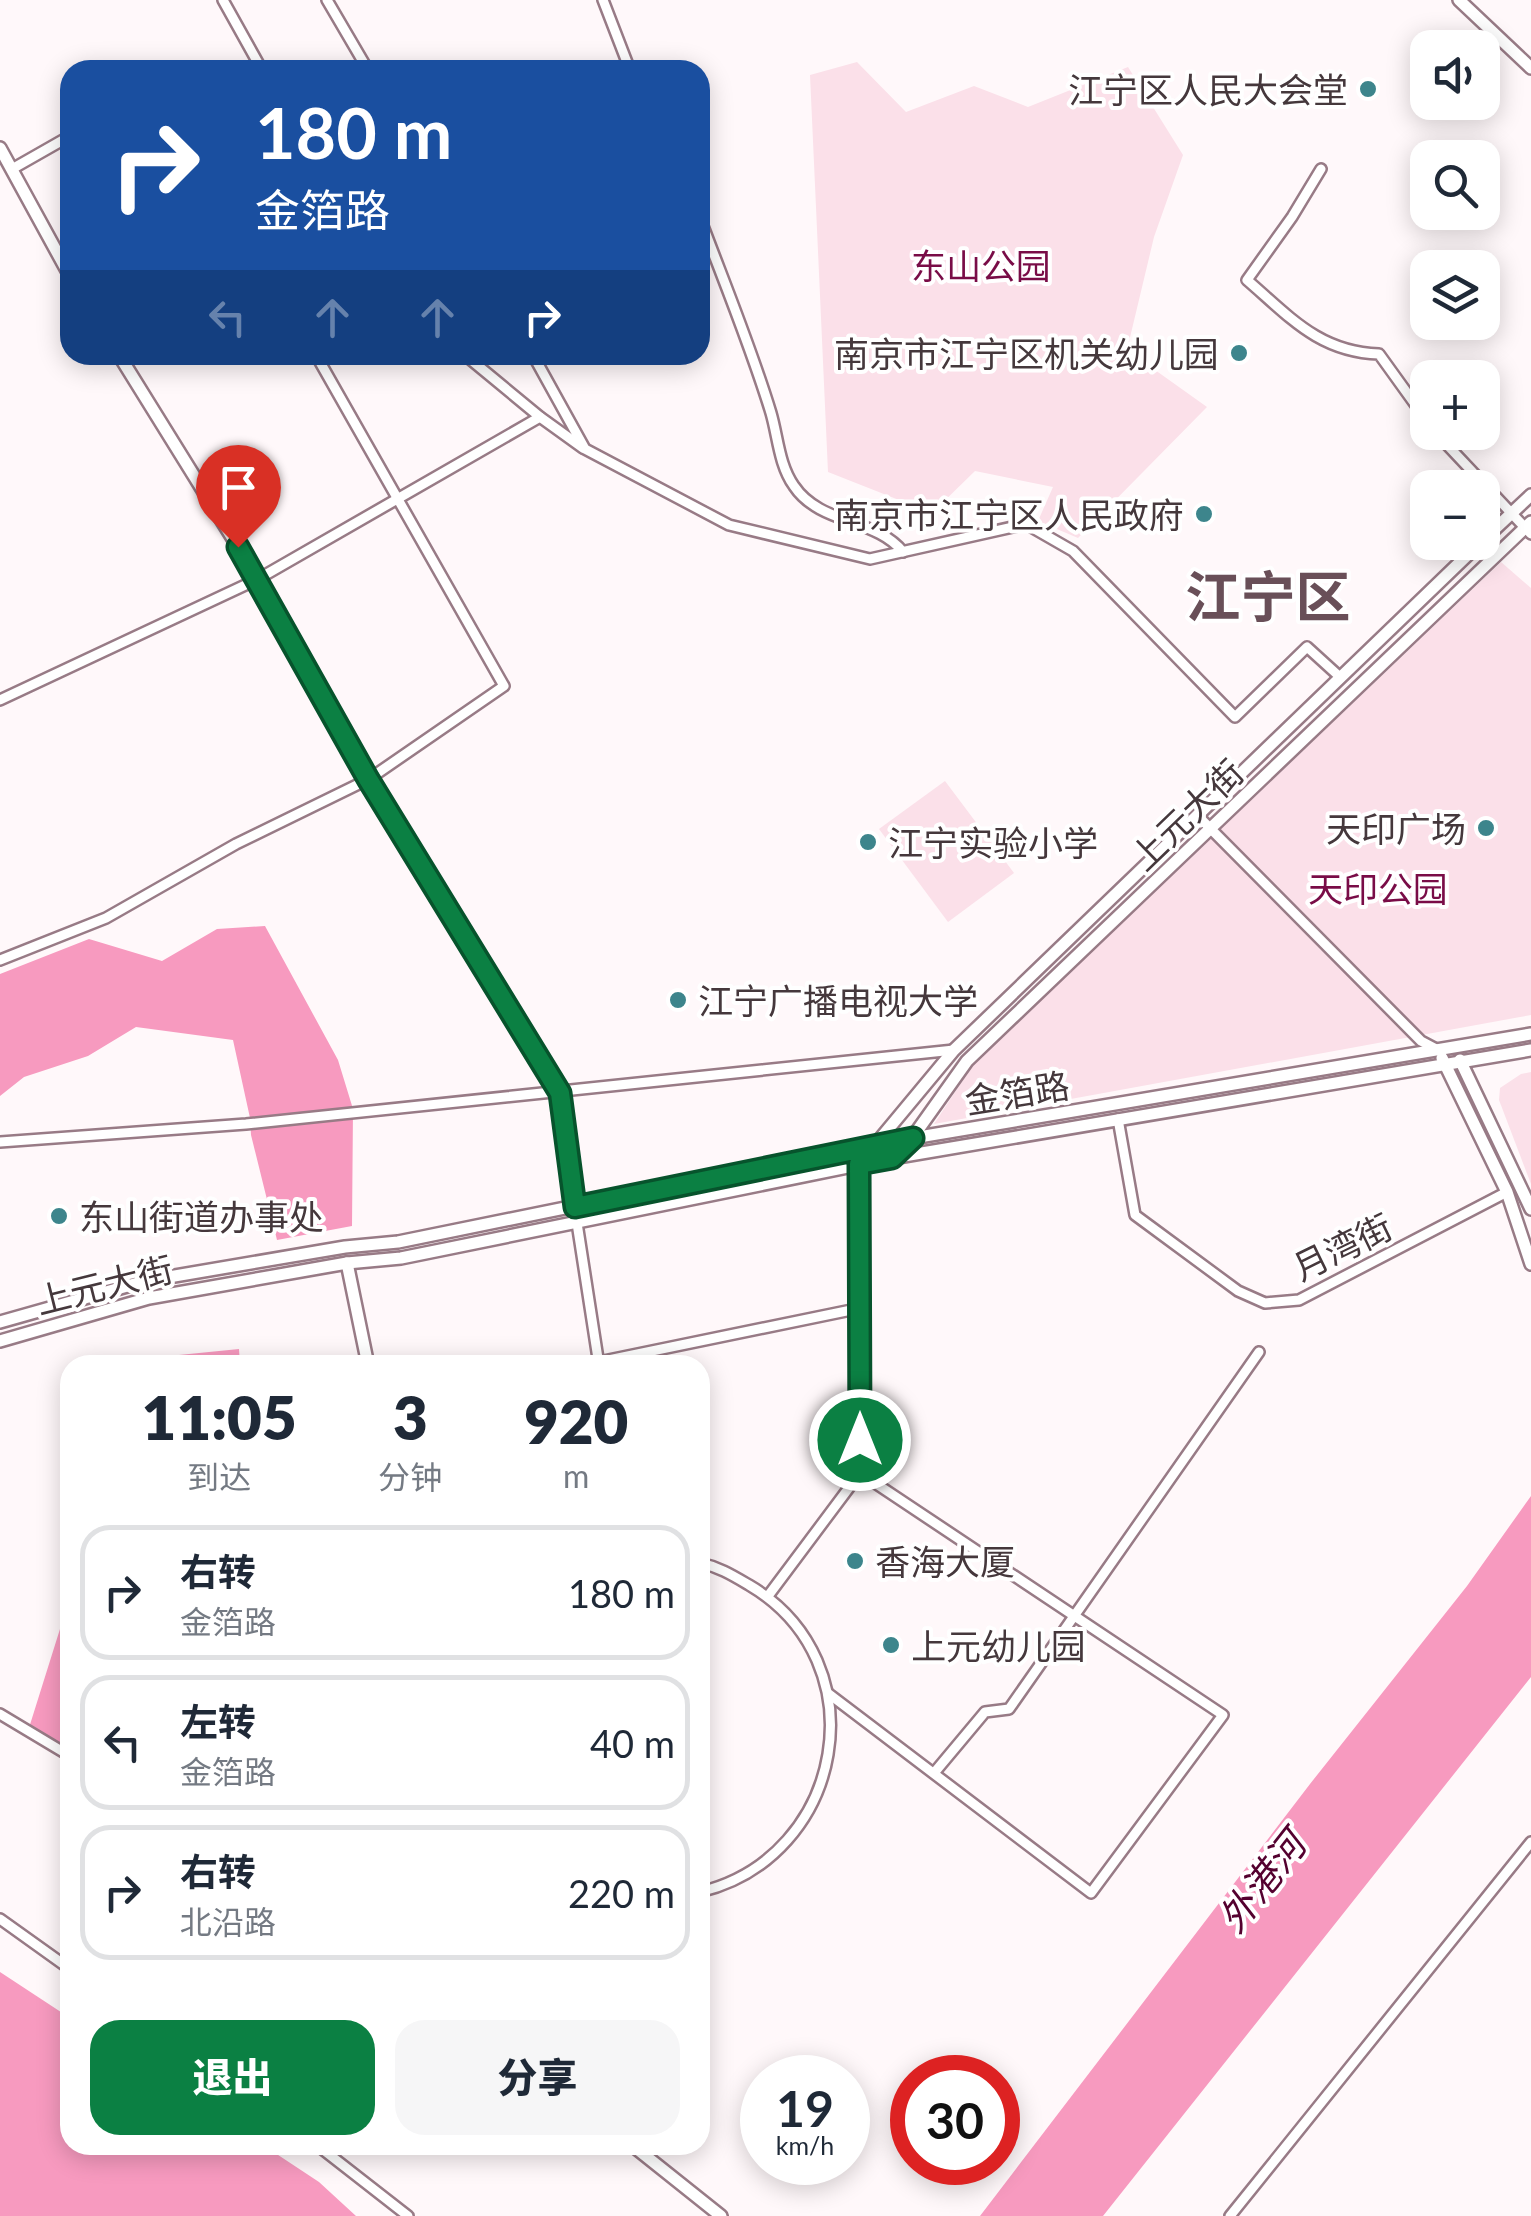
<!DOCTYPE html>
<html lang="zh">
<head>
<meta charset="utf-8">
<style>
	:root { --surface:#fff; --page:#f6f6f7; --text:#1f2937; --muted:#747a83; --line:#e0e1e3; --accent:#0b8043 }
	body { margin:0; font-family:Lato,"Noto Sans SC",sans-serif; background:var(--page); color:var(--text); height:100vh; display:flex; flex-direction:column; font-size:38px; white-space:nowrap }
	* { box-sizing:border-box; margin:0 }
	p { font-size:32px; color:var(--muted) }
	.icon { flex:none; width:55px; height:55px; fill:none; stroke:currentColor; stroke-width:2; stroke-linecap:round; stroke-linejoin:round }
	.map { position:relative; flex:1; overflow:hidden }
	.drawer { position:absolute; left:60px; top:1355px; width:650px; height:800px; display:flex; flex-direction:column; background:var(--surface); border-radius:30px; box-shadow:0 5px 25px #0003 }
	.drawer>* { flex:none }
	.hud { position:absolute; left:60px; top:60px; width:650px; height:305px; border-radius:30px; box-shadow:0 5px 25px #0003; background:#1a4fa0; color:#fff; overflow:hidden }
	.controls { position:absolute; left:1410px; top:30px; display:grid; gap:20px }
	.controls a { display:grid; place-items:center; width:90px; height:90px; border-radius:20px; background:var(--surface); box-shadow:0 5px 25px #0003; font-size:50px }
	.speed { position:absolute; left:740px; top:2055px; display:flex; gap:20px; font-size:50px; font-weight:700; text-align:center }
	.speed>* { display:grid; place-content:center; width:130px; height:130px; border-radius:50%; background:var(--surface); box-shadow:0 5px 25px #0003; line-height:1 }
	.speed small { font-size:25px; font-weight:400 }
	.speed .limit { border:15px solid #d22; background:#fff; color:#111 }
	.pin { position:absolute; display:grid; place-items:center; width:85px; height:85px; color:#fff; margin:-102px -42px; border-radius:50% 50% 50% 0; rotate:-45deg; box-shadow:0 0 10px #0007 }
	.pin .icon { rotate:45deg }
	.me { position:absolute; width:110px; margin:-55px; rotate:0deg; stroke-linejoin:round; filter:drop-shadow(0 0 8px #0008) }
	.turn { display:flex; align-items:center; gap:35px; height:210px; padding:0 30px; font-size:45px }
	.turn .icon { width:130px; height:130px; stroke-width:2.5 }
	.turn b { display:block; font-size:70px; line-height:85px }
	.lanes { display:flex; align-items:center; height:95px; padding:0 30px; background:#0003; justify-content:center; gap:50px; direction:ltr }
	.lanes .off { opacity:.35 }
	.eta { display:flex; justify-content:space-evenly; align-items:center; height:170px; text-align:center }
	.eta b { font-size:60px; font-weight:800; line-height:70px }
	.cta { display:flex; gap:20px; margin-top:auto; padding:20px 30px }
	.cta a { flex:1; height:115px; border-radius:30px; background:var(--accent); color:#fff; font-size:40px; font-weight:800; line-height:115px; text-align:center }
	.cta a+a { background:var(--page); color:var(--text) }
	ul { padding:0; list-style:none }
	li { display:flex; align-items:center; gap:30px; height:135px; margin:0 20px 15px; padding:0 10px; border:5px solid var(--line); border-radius:30px }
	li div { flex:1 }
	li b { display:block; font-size:38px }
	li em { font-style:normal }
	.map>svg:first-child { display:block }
</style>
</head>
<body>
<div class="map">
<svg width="1531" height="2216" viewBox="0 0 1531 2216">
	<rect width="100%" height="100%" fill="#fff8fa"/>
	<g fill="#fbe0e9">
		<polygon points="857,62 906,112 974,86 1028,107 1128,67 1183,155 1154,237 1127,350 1207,407 1078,538 1038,521 1053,487 975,471 932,513 828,472 810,75"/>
		<polygon points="1501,562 1531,588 1531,1015 934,1124 972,1066"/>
		<polygon points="945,781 1014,873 948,922 879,829"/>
		<polygon points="1531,1072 1531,1184 1499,1100 1500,1088 1521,1074"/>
	</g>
	<g fill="#f79abf">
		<polygon points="265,926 338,1060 353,1109 352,1226 277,1240 251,1135 250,1118 233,1040 136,1027 88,1056 24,1077 0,1096 0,974 89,939 162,961 217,929"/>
		<polygon points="239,1349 240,1365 155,1365 159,1357"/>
		<polygon points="1531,1496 1531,1677 1103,2216 980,2216 1310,1784 1467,1586"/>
		<polygon points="70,1501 70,1756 28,1731 65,1613 67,1505"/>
		<polygon points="0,1972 70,2018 70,2145 263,2145 319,2182 356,2216 0,2216"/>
	</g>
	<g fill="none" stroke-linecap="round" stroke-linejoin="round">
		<g stroke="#987b86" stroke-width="14">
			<g id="street">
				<polyline points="223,0 262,70"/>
				<polyline points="327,0 368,70"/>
				<polyline points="603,0 630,70"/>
				<polyline points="12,169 70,136"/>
				<path d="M1321,169l-29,48 -45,63c43,37 72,72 132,74l49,68"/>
				<path d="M700,218c24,64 51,129 71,195 7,24 8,52 23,73 26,39 82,32 109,66"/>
				<polyline points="465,355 540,417 583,448"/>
				<polyline points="533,355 585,449 729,525 870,559 1026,524 1073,551 1235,717 1307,647 1340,677"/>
				<polyline points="1435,432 1531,534"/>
				<polyline points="0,700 258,579 540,417"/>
				<polyline points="1197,815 1421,1041 1438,1050"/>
				<polyline points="0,960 106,918 236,844 369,779 504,686 316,355"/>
				<polyline points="1118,1119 1135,1215 1238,1291 1265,1303 1299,1300 1507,1192"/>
				<polyline points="0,1142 246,1124 954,1050"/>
				<polyline points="577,1223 599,1365"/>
				<polyline points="584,1365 861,1308"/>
				<path d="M700,1563c19,4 32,12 49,22 131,77 96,272 -49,307"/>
				<polyline points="768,1596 860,1473 859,1164"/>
				<polyline points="829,1694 1091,1893 1223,1715 860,1473"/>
				<polyline points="0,1714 70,1756"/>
				<polyline points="934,1773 985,1712 1009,1709 1259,1352"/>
				<polyline points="0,1919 70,1969"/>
				<polyline points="317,2145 408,2216"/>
				<polyline points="1230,2216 1531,1842"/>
			</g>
		</g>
		<g stroke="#987b86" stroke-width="16">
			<g id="secondary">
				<polyline points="1459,0 1531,68"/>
				<polyline points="0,148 70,276"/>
				<polyline points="119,355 258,579 369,779 560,1093 576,1213"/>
				<polyline points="1482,541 1531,495"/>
				<polyline points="1442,1058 1507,1192 1531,1264"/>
				<polyline points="1460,1060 1531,1209"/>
				<polyline points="910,1141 967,1061 1531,522"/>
				<polyline points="875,1145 954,1050 1481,542"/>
				<polyline points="347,1263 368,1365"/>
				<polyline points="0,1322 145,1281 345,1247 398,1242 889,1142 1531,1034"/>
				<polyline points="0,1341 149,1298 347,1263 401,1258 892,1158 1531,1050"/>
				<polyline points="632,2145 721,2216"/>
			</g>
		</g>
		<use href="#street" stroke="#fff" stroke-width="9"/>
		<use href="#secondary" stroke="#fff" stroke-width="11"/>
	</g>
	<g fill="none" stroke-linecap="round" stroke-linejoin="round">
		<g stroke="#07532c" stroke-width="25">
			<polyline id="route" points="238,547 368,779 560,1093 575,1207 913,1138 892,1158 859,1164 860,1440"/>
		</g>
		<use href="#route" stroke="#0b8043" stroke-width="18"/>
	</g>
	<g fill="#3d858c" stroke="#fff" stroke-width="4">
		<circle cx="1368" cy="89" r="10"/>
		<circle cx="1239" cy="353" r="10"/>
		<circle cx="1204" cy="514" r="10"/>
		<circle cx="1486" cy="828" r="10"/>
		<circle cx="868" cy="842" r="10"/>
		<circle cx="678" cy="1000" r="10"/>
		<circle cx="59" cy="1216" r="10"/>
		<circle cx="855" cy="1561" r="10"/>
		<circle cx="891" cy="1645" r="10"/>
	</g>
	<g text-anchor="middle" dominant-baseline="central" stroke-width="8" stroke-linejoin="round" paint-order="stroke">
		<g font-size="35" fill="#45383c" stroke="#fff" text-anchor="start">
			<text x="1348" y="89" text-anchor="end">江宁区人民大会堂</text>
			<text x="1219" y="353" text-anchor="end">南京市江宁区机关幼儿园</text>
			<text x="1184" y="514" text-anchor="end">南京市江宁区人民政府</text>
			<text x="1466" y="828" text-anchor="end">天印广场</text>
			<text x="888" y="842">江宁实验小学</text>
			<text x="698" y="1000">江宁广播电视大学</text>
			<text x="79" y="1216">东山街道办事处</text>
			<text x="875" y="1561">香海大厦</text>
			<text x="911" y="1645">上元幼儿园</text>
		</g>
		<g font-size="35" fill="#790c47" stroke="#fff">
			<text x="981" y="265">东山公园</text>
			<text x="1378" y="888">天印公园</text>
		</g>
		<g font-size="35" fill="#45383c" stroke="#fff">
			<text transform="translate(1186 814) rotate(-44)">上元大街</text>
			<text transform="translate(1017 1092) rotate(-9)">金箔路</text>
			<text transform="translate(1342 1246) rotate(-26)">月湾街</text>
			<text transform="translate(104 1284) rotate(-14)">上元大街</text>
		</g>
		<g font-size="38" font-style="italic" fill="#54012f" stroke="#fff">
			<text transform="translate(1261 1881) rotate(-52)">外港河</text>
		</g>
		<g font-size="55" font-weight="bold" fill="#694f58" stroke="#fff">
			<text x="1268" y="596">江宁区</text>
		</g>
	</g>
</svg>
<div class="controls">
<a><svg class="icon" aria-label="sound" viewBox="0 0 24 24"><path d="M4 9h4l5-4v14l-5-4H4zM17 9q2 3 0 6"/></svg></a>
<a><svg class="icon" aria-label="search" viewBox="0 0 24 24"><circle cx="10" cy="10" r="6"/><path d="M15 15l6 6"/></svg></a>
<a><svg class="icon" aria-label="layers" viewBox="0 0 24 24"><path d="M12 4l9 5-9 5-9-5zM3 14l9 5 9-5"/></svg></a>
<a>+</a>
<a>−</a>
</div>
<div class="speed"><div>19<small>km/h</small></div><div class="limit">30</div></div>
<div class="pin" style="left:238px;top:547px;background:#d93025"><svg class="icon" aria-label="arrive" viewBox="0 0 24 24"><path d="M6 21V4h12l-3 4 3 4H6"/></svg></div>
<svg class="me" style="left:860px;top:1440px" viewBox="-20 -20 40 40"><circle r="17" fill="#0b8043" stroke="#fff" stroke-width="3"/><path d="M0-11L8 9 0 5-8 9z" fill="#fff"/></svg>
<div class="hud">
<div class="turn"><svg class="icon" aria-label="right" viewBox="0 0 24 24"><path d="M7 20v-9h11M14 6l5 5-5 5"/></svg><div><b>180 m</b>金箔路</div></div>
<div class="lanes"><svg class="icon off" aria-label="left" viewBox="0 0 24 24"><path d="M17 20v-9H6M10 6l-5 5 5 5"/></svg><svg class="icon off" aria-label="ahead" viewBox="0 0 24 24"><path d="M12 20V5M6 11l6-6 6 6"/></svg><svg class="icon off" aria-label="ahead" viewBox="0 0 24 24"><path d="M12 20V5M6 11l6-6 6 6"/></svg><svg class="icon" aria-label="right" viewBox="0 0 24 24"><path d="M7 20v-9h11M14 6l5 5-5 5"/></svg></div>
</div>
<section class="drawer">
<div class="eta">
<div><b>11:05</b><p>到达</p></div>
<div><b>3</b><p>分钟</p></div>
<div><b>920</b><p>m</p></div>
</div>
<ul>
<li><svg class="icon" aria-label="right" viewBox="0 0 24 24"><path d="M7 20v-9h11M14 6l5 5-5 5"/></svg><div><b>右转</b><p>金箔路</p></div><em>180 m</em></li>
<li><svg class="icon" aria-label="left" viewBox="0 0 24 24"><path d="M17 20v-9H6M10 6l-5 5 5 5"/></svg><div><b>左转</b><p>金箔路</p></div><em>40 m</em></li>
<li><svg class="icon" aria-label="right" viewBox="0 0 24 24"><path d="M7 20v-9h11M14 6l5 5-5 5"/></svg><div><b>右转</b><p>北沿路</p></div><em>220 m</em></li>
</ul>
<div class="cta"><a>退出</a><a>分享</a></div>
</section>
</div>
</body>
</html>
